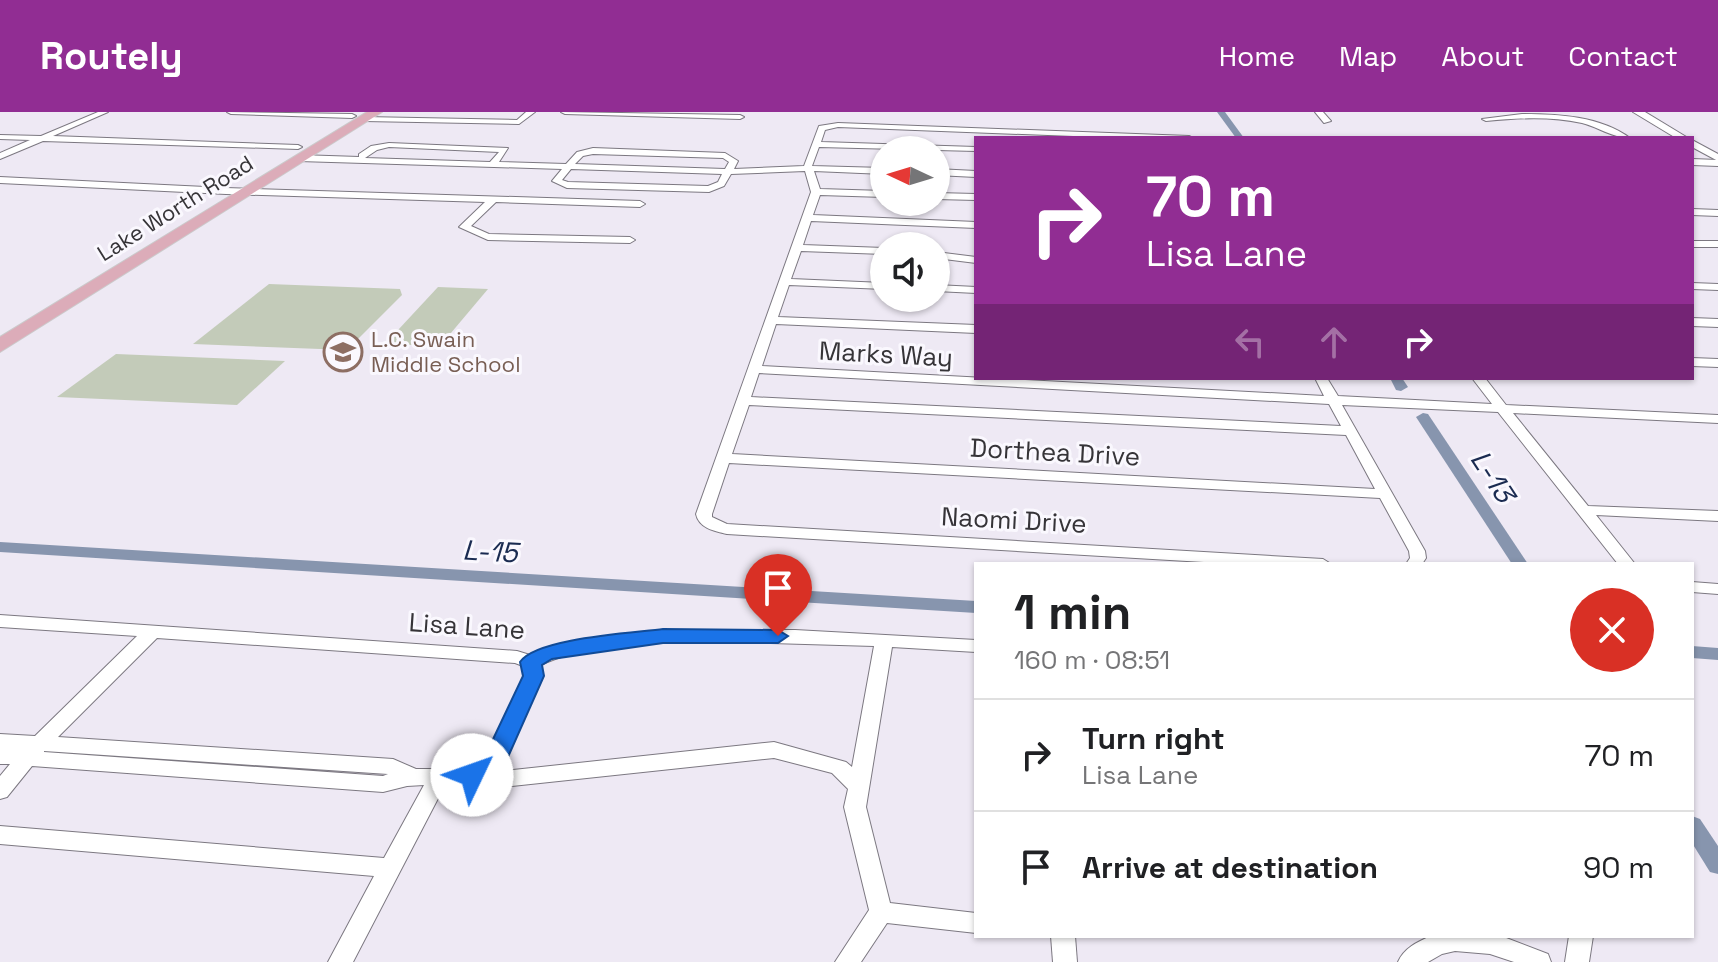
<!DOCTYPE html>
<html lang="en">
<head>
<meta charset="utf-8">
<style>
	:root { --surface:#fff; --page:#f6f6f6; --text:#202124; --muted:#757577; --line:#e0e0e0; --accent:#912d93 }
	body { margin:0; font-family:"Space Grotesk",sans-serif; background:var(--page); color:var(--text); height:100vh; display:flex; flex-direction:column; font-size:30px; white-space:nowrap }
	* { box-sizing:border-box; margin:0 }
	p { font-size:26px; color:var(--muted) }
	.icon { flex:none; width:44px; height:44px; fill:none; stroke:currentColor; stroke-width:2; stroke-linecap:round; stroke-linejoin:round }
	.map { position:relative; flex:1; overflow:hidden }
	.sheet { position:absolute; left:974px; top:450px; width:720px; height:376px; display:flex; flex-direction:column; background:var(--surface); border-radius:0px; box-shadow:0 2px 6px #0004 }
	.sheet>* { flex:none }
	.guide { position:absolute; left:974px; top:24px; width:720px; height:244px; border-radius:0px; box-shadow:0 2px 6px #0004; background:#912d93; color:#fff; overflow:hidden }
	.needle { width:52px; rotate:274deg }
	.buttons { position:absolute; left:870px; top:24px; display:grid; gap:16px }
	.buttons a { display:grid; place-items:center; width:80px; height:80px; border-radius:50%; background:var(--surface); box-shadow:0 2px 6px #0004; font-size:40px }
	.pin { position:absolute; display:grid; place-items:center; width:68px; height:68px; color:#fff; margin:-82px -34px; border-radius:50% 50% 50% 0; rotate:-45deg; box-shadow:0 0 8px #0007 }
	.pin .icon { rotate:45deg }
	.me { position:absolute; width:88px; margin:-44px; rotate:48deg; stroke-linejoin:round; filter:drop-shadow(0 0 6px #0008) }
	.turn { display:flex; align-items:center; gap:28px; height:168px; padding:0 40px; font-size:36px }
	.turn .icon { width:104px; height:104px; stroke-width:2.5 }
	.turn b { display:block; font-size:56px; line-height:68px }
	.lanes { display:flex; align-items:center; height:76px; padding:0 40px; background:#0003; justify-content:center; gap:40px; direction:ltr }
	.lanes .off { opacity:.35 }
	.round { display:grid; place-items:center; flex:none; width:84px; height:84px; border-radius:42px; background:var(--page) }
	.overview { display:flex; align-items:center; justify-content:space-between; height:136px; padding:0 40px }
	h1 { font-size:48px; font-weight:700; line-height:60px }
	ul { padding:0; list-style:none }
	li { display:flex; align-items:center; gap:24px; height:112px; padding:0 40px; border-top:2px solid var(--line) }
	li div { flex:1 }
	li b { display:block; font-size:30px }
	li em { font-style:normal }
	header { display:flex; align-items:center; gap:48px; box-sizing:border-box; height:112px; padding:0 40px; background:var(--accent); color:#fff }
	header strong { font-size:38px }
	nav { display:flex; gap:44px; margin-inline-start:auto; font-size:28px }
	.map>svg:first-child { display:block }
</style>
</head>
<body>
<header>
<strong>Routely</strong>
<nav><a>Home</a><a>Map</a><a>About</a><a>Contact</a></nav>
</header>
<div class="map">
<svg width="1718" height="850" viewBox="0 0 1718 850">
	<rect width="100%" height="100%" fill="#eee9f4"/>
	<g fill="#c3cbb9">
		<polygon points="269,172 400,177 402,183 347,238 193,232"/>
		<polygon points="438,175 488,177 440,234 385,232"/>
		<polygon points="116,242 285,249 237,293 57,285"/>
	</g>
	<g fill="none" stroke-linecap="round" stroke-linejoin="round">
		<g fill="#8795ae" fill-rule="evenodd">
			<polygon points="1217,0 1225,0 1244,26 1236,26"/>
			<polygon points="1390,266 1402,266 1408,275 1401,279 1396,278"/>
			<polygon points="1423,301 1428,302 1528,452 1512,452 1416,305"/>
			<polygon points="0,430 976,489 976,501 0,440"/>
			<polygon points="1692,534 1718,536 1718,548 1692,546"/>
			<polygon points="1692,704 1700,707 1718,734 1718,762 1710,760 1692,731"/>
		</g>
		<g stroke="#7c7881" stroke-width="2">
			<g id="minor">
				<polygon points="98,0 108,0 53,24 298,33 302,35 298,37 43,29 0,47 0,41 30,28 0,27 0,23 41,24"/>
				<polygon points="227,0 352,2 356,4 352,6 231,2"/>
				<polygon points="526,0 535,0 519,12 364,9 360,7 364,5 517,8"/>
				<polygon points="561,0 740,3 744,5 740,7 565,2"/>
				<polygon points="1315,0 1323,0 1331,9 1324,11"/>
				<path d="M1522,2c36,0 78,2 108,24 -17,0 -32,-11 -48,-15 -32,-7 -64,-5 -96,-2l-4,-2z"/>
				<path d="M838,11l351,13 4,2h-69l-286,-11 -13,3 -4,12 155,5v4l-157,-4 -7,19 72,2v6l-70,-3 6,18 64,2v6l-64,-2 -7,20 163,7v6l-165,-7 -8,24 81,3v6l-83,-3 -10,28 93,4v6l-95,-4 -11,32 198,8v8l-200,-9 -14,42 562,30 -9,-18h12l11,18 154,8 -20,-26h13l21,27 212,10v8l-205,-10 75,93 130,5v10l-122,-6 39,49h-17l-120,-152 -156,-7 83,146 1,7 -4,6h-16l4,-6 -1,-7 -29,-53 -651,-35 -17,51v3l15,7 596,35 8,5h-93l-511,-30c-13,-3 -28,-6 -31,-20l115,-322 -6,-21 -74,3 -7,12 -15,6 -142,-4 -15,-7 10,-12 -263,-8 -4,-3 4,-3 60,2v-3l12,-8 18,-3 119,5 -9,14 67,2 11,-12 16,-4 132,5 13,8 -4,8 70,-3 15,-40zM389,35l110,5 -9,10 -125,-4 12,-8zM593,42l130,4 6,4 -4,7 -150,-5 8,-8zM571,57l151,5 -4,8 -10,4 -140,-4 -6,-2zM759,261l570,31 12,22 -590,-29zM749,293l597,30 29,54 -643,-35z"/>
				<polygon points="1692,47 1718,48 1718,54 1692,53"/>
				<polygon points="936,57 976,59 976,65 936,63"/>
				<polygon points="0,65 226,76 640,89 645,92 640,95 496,90 471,114 489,122 630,125 635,128 630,131 488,128 459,115 485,90 226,82 0,71"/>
				<polygon points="936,81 976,82 976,88 936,87"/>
				<polygon points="1692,97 1718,98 1718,104 1692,103"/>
				<rect x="1692" y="129" width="26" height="6"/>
				<polygon points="936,140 976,145 976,151 936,146"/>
				<polygon points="1692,171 1718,172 1718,178 1692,177"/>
				<polygon points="936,173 976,175 976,181 936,179"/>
				<polygon points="1692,206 1718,207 1718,215 1692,214"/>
				<polygon points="1692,246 1718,247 1718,255 1692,254"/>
				<polygon points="1692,470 1718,472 1718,482 1692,480"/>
				<path d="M0,503l517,36 13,4 51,-15 123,-10h91l181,10v12l-84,-5 -26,160 24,96 86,10v20l-89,-10 -26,39h-26l34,-52 -25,-103 4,-18 -16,-16 -58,-15 -262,28 -25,-10 -19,7 -23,2 -92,177h-25l46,-86 -374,-32v-18l384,32 40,-73 -17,1 -24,6 -351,-26 -25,31 -7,2v-23l10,-12h-10v-16l22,2 -22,-2v-14l35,2 102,-100 -137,-9zM157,526l358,25 8,3 2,10 -37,78 -8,7 -22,8h-42l-23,-10 -335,-22zM704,529l170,5 -22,121 -6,-5 -72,-20 -261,28 -11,-4 41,-90 -2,-11c45,-22 113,-21 163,-24zM44,640v-1l344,23 -5,2z"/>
				<polygon points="1051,824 1075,824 1077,850 1053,850"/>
				<path d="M1431,824h70l47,18 3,8h-37l-24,-8 -35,-3 -13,3 -14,8h-30c6,-14 19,-20 33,-26z"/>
				<polygon points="1569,824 1593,824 1589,850 1565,850"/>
			</g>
		</g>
		<g stroke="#7c7881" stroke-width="2">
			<g id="tertiary">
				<polygon points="1633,0 1645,0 1688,26 1676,26"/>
				<polygon points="1692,28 1718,42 1718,49 1692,35"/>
			</g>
		</g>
		<g stroke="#cbcacb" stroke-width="2">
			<polygon id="primary" points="367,0 382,0 0,240 0,225"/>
		</g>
		<use href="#minor" fill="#fff" fill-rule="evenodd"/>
		<use href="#tertiary" fill="#fff" fill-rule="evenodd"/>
		<use href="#primary" fill="#dcacb9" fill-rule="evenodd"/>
	</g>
	<path fill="#1a73e8" stroke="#114b97" stroke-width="2" d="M663,517l115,1 10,6 -10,7h-115l-111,16 -10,6 2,11 -40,90c-11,11 -25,21 -41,16l-3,-7 3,-6 23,-15 37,-78 -3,-14c16,-24 113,-29 143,-33z"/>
	<defs>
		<g id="school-ring" transform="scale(2)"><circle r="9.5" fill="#faf8fe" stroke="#8d6e63" stroke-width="1.5"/><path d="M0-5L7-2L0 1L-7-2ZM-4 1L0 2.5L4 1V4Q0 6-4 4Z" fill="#8d6e63"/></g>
	</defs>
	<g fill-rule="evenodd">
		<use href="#school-ring" x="343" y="240"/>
	</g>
	<g text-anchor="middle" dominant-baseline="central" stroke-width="6" stroke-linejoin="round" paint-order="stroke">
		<g font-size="22" fill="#363438" stroke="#faf8fe">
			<text transform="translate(175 96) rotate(-32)">Lake Worth Road</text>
		</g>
		<g font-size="22" fill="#785e54" stroke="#faf8fe" text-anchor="start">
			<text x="371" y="227">L.C. Swain<tspan x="371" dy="25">Middle School</tspan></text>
		</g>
		<g font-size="26" fill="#363438" stroke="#faf8fe">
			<text transform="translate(886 242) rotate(3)">Marks Way</text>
			<text transform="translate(1055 340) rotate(3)">Dorthea Drive</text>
			<text transform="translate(1014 408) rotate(3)">Naomi Drive</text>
			<text transform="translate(467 514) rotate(4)">Lisa Lane</text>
		</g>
		<g font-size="28" font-style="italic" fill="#1a2b51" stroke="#faf8fe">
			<text transform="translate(1493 364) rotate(57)">L-13</text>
			<text transform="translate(490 439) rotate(3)">L-15</text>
		</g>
	</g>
</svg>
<div class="buttons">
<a><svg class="needle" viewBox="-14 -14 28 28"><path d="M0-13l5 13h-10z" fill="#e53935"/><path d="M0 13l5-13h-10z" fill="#757577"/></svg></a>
<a><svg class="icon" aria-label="sound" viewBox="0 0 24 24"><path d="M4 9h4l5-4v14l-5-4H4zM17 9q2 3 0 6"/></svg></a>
</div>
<div class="pin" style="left:778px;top:524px;background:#d93025"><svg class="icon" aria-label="arrive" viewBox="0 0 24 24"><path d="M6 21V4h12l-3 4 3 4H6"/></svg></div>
<svg class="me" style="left:472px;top:663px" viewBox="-20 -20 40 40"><circle r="19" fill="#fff"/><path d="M0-13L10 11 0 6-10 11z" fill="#1a73e8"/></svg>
<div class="guide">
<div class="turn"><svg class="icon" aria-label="right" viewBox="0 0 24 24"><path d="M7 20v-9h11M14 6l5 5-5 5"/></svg><div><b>70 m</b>Lisa Lane</div></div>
<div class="lanes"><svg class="icon off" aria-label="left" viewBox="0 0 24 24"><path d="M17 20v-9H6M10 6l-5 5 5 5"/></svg><svg class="icon off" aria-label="ahead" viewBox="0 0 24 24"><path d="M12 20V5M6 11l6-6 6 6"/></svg><svg class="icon" aria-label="right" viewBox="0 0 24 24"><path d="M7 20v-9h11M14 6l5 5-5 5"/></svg></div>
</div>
<section class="sheet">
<div class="overview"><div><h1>1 min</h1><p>160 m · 08:51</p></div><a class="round" style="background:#d93025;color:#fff"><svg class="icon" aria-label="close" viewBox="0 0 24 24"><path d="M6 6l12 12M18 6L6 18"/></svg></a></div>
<ul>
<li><svg class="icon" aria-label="right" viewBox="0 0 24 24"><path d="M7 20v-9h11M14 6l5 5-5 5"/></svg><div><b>Turn right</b><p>Lisa Lane</p></div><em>70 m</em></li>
<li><svg class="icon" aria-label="arrive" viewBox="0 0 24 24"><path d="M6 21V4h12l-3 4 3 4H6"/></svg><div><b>Arrive at destination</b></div><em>90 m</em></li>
</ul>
</section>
</div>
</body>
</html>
